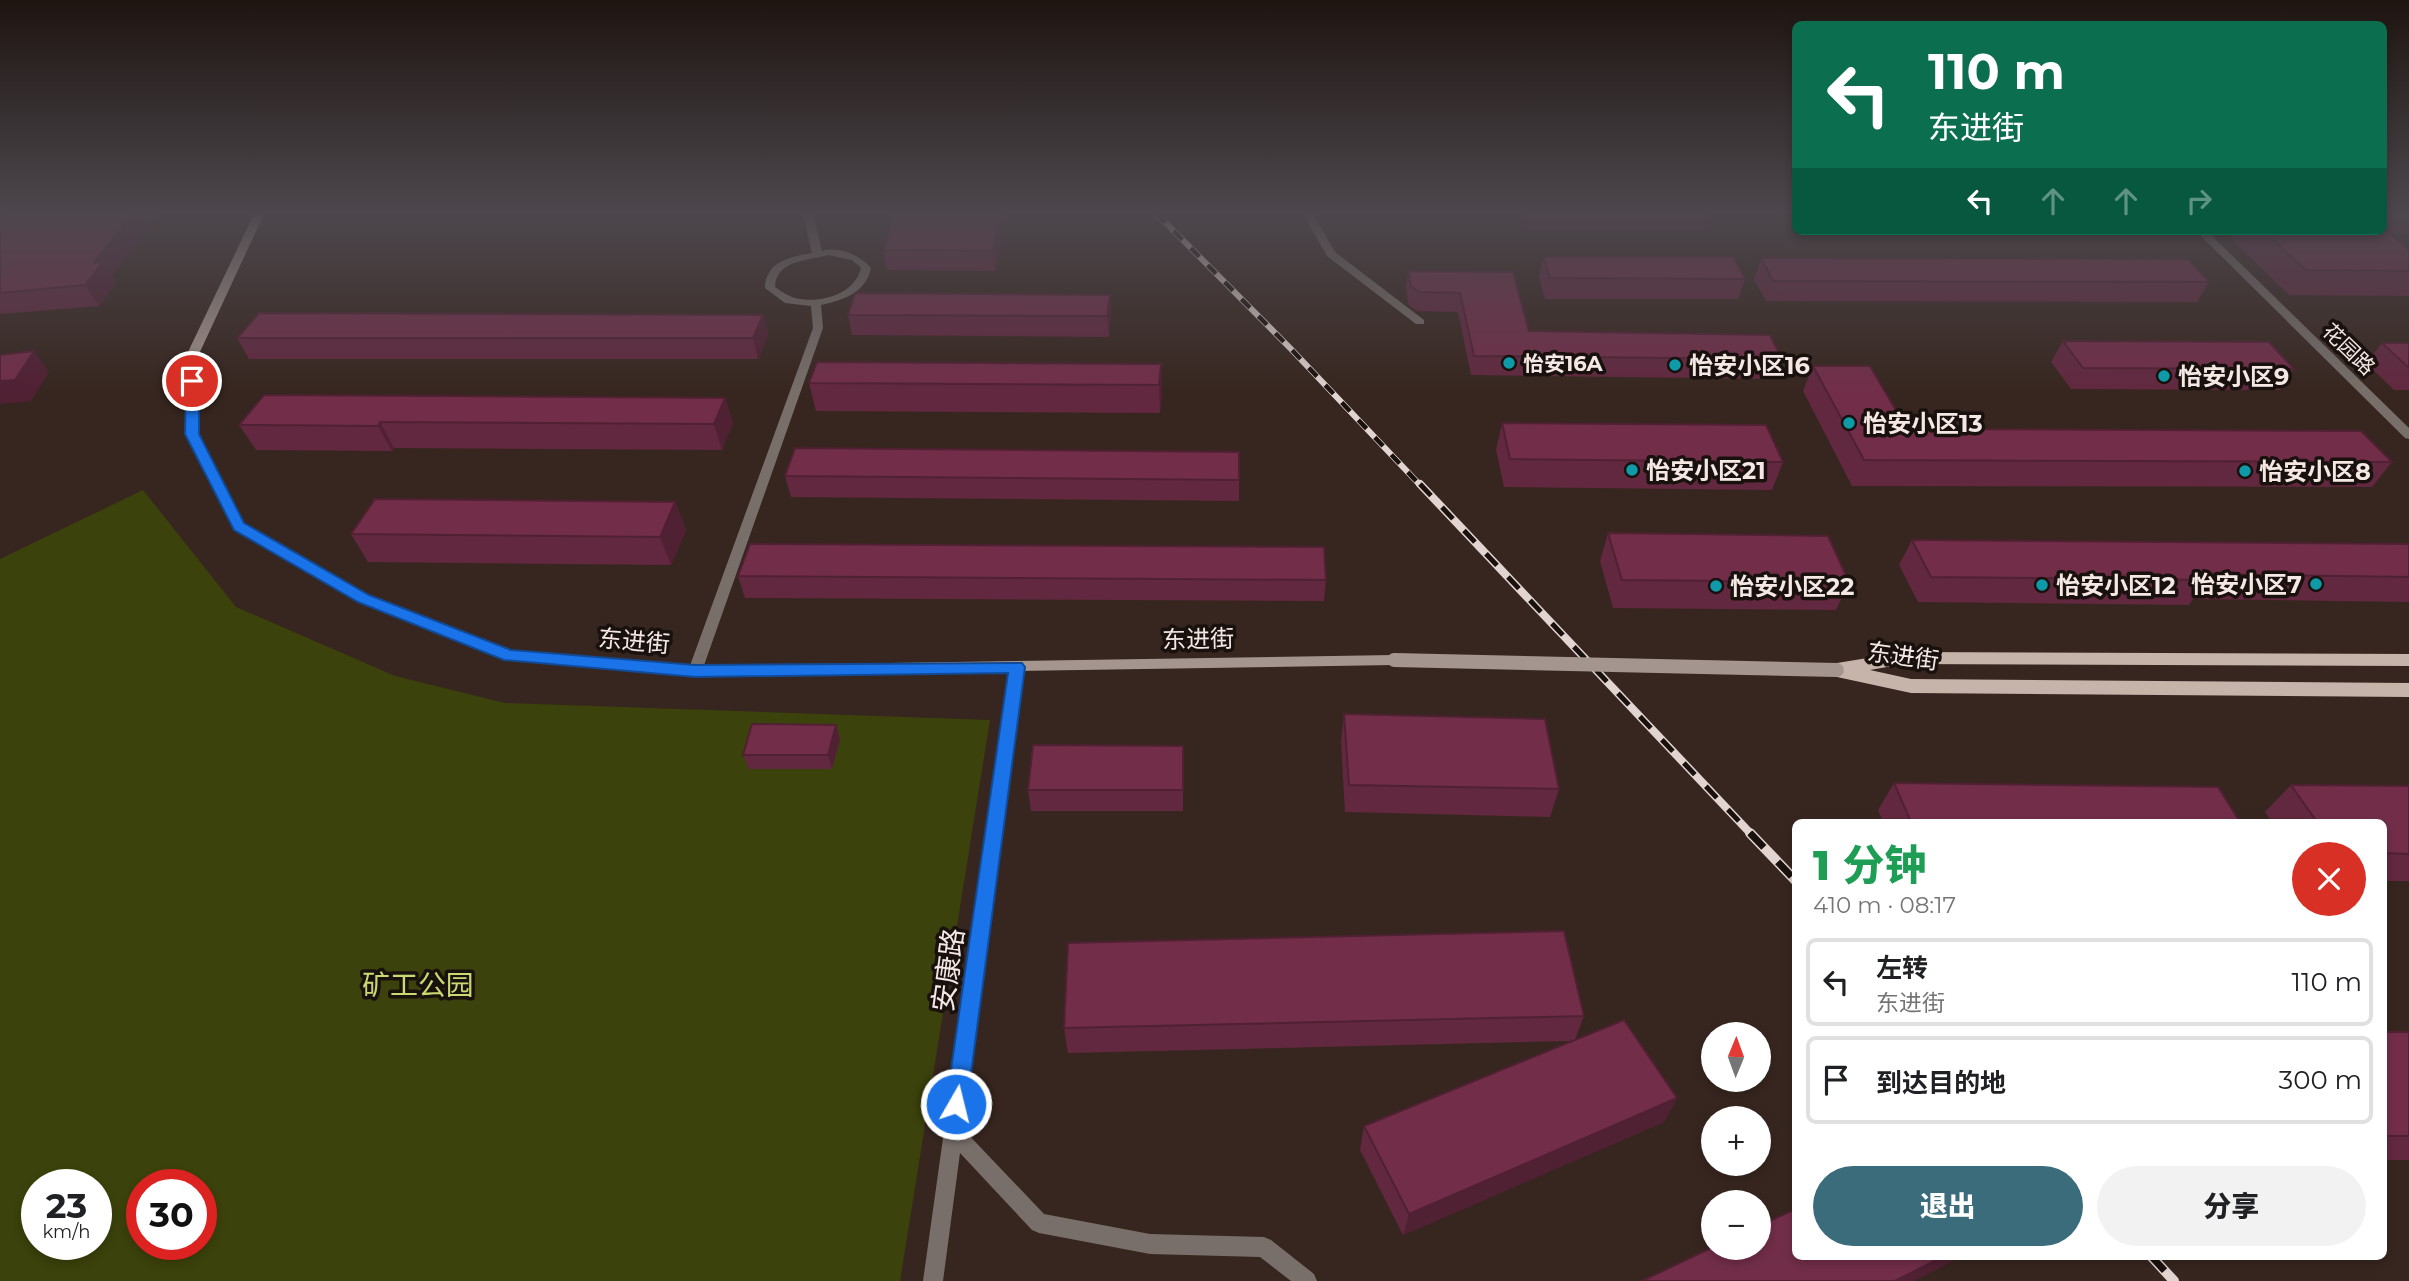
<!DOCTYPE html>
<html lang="zh">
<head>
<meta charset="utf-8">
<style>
	:root { --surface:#fff; --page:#f2f2f2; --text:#202124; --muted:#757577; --line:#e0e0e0; --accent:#3b6c7c }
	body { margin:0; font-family:Montserrat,"Noto Sans SC",sans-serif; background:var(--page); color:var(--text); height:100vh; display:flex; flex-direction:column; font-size:26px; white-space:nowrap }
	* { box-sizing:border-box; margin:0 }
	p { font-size:23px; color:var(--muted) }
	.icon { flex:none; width:38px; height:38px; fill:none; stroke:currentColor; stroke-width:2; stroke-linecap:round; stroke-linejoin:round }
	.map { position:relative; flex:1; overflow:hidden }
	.sheet { position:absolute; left:1792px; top:819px; width:595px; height:441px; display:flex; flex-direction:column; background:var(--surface); border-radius:10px; box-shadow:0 4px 10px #0003 }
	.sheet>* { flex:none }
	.hud { position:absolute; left:1792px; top:21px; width:595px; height:214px; border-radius:10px; box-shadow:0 4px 10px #0003; background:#0b6e4f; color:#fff; overflow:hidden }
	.needle { width:46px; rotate:1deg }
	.fabs { position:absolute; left:1701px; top:1022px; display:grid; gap:14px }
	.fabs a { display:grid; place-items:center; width:70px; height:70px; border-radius:50%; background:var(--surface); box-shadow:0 4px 10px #0003; font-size:35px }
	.speed { position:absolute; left:21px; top:1169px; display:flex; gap:14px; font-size:35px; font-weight:700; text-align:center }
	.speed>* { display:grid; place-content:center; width:91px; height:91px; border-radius:50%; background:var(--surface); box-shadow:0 4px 10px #0003; line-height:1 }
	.speed small { font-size:18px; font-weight:400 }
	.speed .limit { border:10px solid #d22; background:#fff; color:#111 }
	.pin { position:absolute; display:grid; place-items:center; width:60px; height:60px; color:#fff; margin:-30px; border:4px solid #fff; border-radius:50%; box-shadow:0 2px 7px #0007 }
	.me { position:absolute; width:77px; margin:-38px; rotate:8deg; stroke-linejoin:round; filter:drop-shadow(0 0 5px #0008) }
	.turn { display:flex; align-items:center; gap:24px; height:147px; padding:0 21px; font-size:32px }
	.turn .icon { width:91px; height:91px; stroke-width:2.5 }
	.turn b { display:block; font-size:49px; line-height:60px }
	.lanes { display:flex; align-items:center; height:66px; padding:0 21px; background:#0003; justify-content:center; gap:35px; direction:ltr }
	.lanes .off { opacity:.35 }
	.round { display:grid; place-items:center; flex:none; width:74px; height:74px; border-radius:37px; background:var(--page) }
	.overview { display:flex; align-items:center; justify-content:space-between; height:119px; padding:0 21px }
	h1 { font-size:42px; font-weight:800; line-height:52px; color:#1e9e55 }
	.action { display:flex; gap:14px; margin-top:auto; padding:14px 21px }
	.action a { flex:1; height:80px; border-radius:42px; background:var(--accent); color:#fff; font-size:28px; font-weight:800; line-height:80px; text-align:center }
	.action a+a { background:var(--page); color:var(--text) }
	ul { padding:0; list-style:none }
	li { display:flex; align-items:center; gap:21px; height:88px; margin:0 14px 10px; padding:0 7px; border:4px solid var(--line); border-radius:10px }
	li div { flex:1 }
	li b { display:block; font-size:26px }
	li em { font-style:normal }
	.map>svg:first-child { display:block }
</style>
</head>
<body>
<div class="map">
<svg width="2409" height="1281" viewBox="0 0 2409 1281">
	<rect width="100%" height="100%" fill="#37261f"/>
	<path fill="#3c420b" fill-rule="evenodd" d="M143,490l93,117 159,69 110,27 485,17 -90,561h-900v-722zM37,1185h59v59h-59zM142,1185h59v59h-59z"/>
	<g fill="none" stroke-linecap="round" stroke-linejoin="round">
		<g fill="#786f6a" fill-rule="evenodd">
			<path d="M803,214h10l9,37c17,-5 38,4 49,17 -5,24 -27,32 -50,37l2,23 -121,343 -2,4h-10l-2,-4 125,-343 -2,-22 -26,-3 -20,-15c1,-27 25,-31 47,-35zM828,255l24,5 9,8c-6,27 -42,36 -66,30 -7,-2 -14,-7 -20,-11 1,-28 34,-26 53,-32z"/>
			<polygon points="1303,214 1313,214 1335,252 1424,320 1424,324 1416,324 1327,256"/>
			<polygon points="1016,662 1023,667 963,1129 1044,1214 1150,1234 1264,1237 1271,1240 1314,1274 1317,1281 1291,1281 1260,1257 1150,1254 1039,1233 1032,1230 960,1153 943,1281 923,1281 1009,667"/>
		</g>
		<polygon fill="#786f6a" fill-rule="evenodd" points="2196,231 2207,231 2409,428 2409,439 2405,438"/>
		<polygon fill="#a4968e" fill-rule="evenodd" points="254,214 264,214 199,354 198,434 244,523 369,596 511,650 695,666 1394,655 1401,660 1394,665 695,676 510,660 359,602 234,529 186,434 187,354"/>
		<polygon fill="#c6b4aa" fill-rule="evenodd" points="1904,652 2409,654 2409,666 1904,664 1870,670 1911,679 2409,683 2409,697 1911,693 1837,677 1831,675 1828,670 1831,665 1837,663"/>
		<g stroke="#e2d4d0" stroke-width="6">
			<polyline id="rail-far2" points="1157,214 1291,349 1421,486"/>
		</g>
		<g stroke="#e2d4d0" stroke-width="8">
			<polyline id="rail-far1" points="1420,484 1752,835"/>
		</g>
		<g stroke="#e2d4d0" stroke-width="10">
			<g id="rail">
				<polyline points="1750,833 1796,881"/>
				<polyline points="2151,1256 2174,1281"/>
			</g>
		</g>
		<use href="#rail-far2" stroke="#19110e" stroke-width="4.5" stroke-dasharray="12" stroke-linecap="butt"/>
		<use href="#rail-far1" stroke="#19110e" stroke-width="5" stroke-dasharray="16" stroke-linecap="butt"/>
		<use href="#rail" stroke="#19110e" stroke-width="7" stroke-dasharray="20" stroke-linecap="butt"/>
		<polyline stroke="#a4968e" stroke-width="14" points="1394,660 1837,670"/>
	</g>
	<g fill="#62283f">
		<polygon points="0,214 158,214 112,276 116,282 99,306 0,314"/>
		<polygon points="1008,214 995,271 886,270 883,250"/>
		<polygon points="1520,214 1711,214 1706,229 1524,229"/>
		<polygon points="2384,214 2409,214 2409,233 2390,233 2409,250 2409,296 2289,295 2223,231 2384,231"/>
		<polygon points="1543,257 1745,279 1738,299 1545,299 1539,277"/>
		<polygon points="1761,258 2209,282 2197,302 1766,301 1754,279"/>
		<polygon points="1408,271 1513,272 1529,331 1782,359 1775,379 1471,375 1458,312 1417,311 1409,305 1406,290"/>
		<polygon points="1110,295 1111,315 1109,337 852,335 848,315"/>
		<polygon points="763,315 768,335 758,359 249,359 237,338"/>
		<polygon points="2063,341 2294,369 2280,390 2071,389 2051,362"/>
		<polygon points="2382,343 2409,343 2409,390 2394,390 2366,363"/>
		<polygon points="1161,364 1162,391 1160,413 816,411 809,383"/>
		<polygon points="1813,366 1907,429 2392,462 2372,487 1852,486 1803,391"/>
		<polygon points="725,398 733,423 722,450 394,448 392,451 256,450 239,425"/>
		<polygon points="1502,423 1783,462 1772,490 1504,487 1496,450"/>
		<polygon points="785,476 1239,480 1239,501 791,497"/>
		<polygon points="675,502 686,530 671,565 368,562 351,534"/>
		<polygon points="1608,533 1849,582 1836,610 1613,608 1600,561"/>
		<polygon points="1912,540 2409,544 2409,602 2193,599 2189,605 1918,602 1899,565"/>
		<polygon points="738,576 1326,580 1324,601 745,598"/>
		<polygon points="1344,714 1559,789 1550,817 1345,812 1341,742"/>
		<polygon points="836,725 840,739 832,769 749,769 743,755"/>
		<polygon points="1183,746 1183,811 1031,811 1028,790"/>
		<polygon points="1894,783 2240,822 1883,822 1878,810"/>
		<polygon points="2291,785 2409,786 2409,881 2384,881 2384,822 2272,822 2265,812"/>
		<polygon points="1584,1016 1575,1040 1677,1098 1664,1122 1403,1235 1360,1150 1364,1126 1571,1041 1068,1053 1064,1028"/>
		<rect x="2384" y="1032" width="25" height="128"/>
	</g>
	<g fill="#502033">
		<polygon points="131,214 158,214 112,276 116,282 99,306 85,285 94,263"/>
		<polygon points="1001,214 1008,214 995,271 993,251"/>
		<polygon points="1110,295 1111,315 1109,337 1107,316"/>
		<polygon points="763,315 768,335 758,359 753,338"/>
		<polygon points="34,351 49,372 31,401 0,404 0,381"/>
		<polygon points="1161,364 1162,391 1160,413 1159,385"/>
		<polygon points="725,398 733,423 722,450 714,424"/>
		<polygon points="380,422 394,448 392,451 378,426"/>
		<polygon points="675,502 686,530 671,565 660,537"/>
		<polygon points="836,725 840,739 832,769 828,755"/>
		<polygon points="1677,1098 1664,1122 1403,1235 1409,1214"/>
		<polygon points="1944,1256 1959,1256 1955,1260 1914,1281 1895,1281"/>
	</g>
	<g fill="#722e49" stroke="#502033" stroke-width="2">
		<polygon points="0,214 131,214 94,263 103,262 85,285 0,293"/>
		<polygon points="895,214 1001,214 993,251 883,250"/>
		<polygon points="2384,228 2409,250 2409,271 2306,270 2263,231 2384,231"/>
		<polygon points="1543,257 1733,257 1745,279 1550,278"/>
		<polygon points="1761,258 2188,259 2209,282 1773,281"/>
		<polygon points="1408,271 1513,272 1529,331 1770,335 1782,359 1474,356 1460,293 1419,292 1411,286"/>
		<polygon points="855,293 1110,295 1107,316 848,315"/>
		<polygon points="259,313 763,315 753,338 237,338"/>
		<polygon points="2063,341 2269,342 2294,369 2083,368"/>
		<polygon points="2382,343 2409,343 2409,368"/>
		<polygon points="34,351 15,380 0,381 0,355"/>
		<polygon points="817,362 1161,364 1159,385 809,383"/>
		<polygon points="1813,366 1870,366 1907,429 2361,431 2392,462 1864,460"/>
		<polygon points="264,395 725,398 714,424 380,422 378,426 239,425"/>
		<polygon points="1502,423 1766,425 1783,462 1510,459"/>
		<polygon points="795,448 1239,452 1239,480 785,476"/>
		<polygon points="375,499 675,502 660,537 351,534"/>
		<polygon points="1608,533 1828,536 1849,582 1622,580"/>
		<polygon points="1912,540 2409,544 2409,577 2203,574 2208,580 1931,577"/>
		<polygon points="750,544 1324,547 1326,580 738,576"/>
		<polygon points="1344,714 1545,719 1559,789 1349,785"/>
		<polygon points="752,724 836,725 828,755 743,755"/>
		<polygon points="1033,745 1183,746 1183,790 1028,790"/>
		<polygon points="1894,783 2218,787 2240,822 1911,822"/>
		<polygon points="2291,785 2409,786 2409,854 2384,853 2384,822 2317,822"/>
		<polygon points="1564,931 1584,1016 1064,1028 1068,943"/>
		<polygon points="1624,1020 1677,1098 1409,1214 1364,1126"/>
		<rect x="2384" y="1032" width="25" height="104"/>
		<polygon points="1796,1209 1796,1256 1944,1256 1895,1281 1642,1281 1713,1247 1759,1248 1759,1226"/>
	</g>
	<linearGradient id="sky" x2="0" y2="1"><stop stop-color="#1e1511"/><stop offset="0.54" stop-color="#4d474d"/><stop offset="1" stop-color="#4d474d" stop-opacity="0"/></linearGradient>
	<rect width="2409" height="393" fill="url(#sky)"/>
	<polygon fill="#1a73e8" stroke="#114b97" stroke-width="2" points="192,377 199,381 199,434 244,523 369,595 511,650 695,665 1022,663 1025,667 967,1104 964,1111 956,1114 949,1111 946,1104 1008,673 695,677 504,660 358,602 234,530 185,434 186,381"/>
	<g fill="#0f9aa8" stroke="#19110e" stroke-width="2.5">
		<circle cx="1509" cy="363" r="7"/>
		<circle cx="1675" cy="365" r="7"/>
		<circle cx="2164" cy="376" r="7"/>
		<circle cx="1849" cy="423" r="7"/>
		<circle cx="1632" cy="470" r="7"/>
		<circle cx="2245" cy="471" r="7"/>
		<circle cx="2316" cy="584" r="7"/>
		<circle cx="2042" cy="585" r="7"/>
		<circle cx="1716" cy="586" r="7"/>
	</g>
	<g text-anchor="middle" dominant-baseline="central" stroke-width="7" stroke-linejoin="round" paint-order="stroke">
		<g font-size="21" fill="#f5e8e4" stroke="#19110e">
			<text transform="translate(2349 349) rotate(44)">花园路</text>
		</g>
		<g font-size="21" font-weight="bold" fill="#f5e8e4" stroke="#19110e" text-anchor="start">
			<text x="1523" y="363">怡安16A</text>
		</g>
		<g font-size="24" font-weight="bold" fill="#f5e8e4" stroke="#19110e" text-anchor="start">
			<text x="1689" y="365">怡安小区16</text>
			<text x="2178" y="376">怡安小区9</text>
			<text x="1863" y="423">怡安小区13</text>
			<text x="1646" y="470">怡安小区21</text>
			<text x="2259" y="471">怡安小区8</text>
			<text x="2302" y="584" text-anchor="end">怡安小区7</text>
			<text x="2056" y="585">怡安小区12</text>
			<text x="1730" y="586">怡安小区22</text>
		</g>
		<g font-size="24" fill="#f5e8e4" stroke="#19110e">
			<text transform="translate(1198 639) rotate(-1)">东进街</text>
			<text transform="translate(634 641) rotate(5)">东进街</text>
			<text transform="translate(1903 656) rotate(8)">东进街</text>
		</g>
		<g font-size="28" fill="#f5e8e4" stroke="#19110e">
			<text transform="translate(948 970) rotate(-82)">安康路</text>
		</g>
		<g font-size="28" fill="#cad970" stroke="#19110e">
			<text x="418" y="985">矿工公园</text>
		</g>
	</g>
</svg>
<div class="fabs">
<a><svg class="needle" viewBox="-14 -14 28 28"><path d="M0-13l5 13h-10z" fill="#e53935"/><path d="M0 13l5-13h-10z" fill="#757577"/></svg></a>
<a>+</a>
<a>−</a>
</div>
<div class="speed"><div>23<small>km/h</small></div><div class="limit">30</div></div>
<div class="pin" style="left:192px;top:381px;background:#d93025"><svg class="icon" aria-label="arrive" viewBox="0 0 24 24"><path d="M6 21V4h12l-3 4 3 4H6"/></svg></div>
<svg class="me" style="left:956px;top:1104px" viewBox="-20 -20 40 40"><circle r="17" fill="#1a73e8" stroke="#fff" stroke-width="3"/><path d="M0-11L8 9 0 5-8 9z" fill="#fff"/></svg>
<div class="hud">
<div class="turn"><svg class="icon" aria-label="left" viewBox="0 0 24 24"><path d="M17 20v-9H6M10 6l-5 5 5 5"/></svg><div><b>110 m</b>东进街</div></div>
<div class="lanes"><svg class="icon" aria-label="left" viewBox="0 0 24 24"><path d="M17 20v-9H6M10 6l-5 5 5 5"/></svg><svg class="icon off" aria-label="ahead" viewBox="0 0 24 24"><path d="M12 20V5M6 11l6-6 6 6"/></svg><svg class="icon off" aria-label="ahead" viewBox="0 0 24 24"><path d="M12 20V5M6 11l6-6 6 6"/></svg><svg class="icon off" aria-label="right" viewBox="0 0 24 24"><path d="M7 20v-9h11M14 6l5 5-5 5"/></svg></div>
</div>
<section class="sheet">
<div class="overview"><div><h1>1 分钟</h1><p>410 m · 08:17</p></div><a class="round" style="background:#d93025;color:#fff"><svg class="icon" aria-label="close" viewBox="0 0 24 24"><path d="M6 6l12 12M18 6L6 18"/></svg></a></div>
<ul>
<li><svg class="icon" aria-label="left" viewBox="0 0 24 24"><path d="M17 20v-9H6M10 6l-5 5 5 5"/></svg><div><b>左转</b><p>东进街</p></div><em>110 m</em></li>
<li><svg class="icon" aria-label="arrive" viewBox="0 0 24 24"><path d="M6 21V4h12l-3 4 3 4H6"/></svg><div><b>到达目的地</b></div><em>300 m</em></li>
</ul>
<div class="action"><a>退出</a><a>分享</a></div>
</section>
</div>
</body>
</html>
